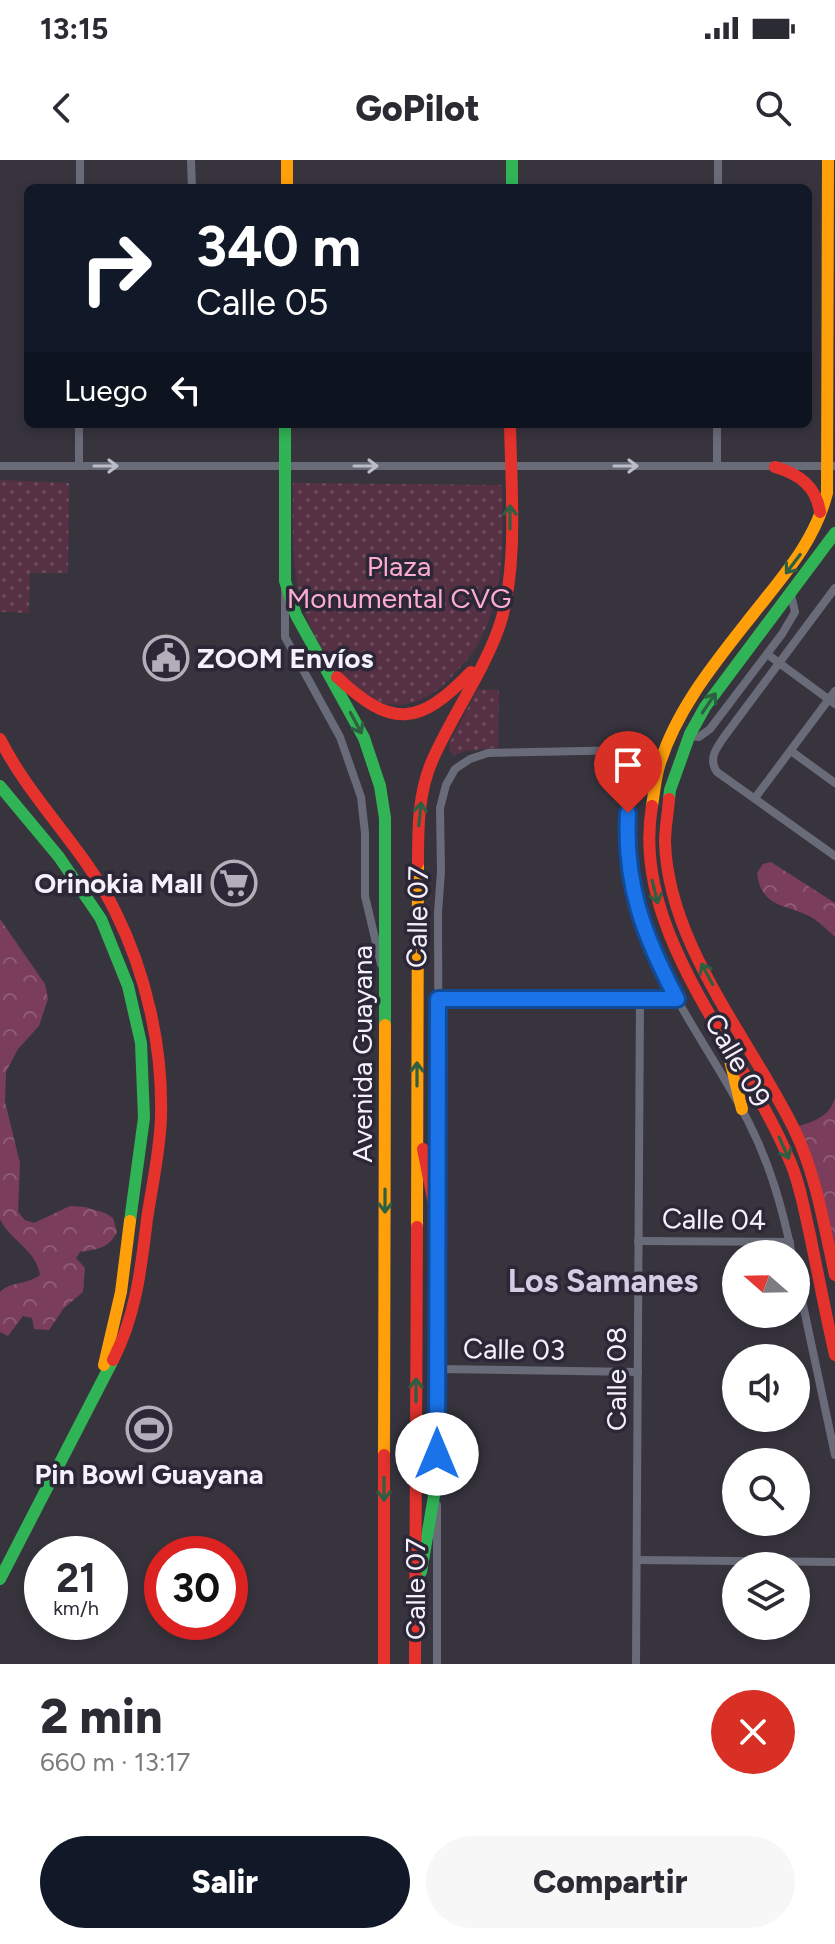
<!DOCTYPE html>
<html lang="es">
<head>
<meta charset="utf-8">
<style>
	:root { --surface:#fff; --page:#f7f7f7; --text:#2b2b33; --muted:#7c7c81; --accent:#111827 }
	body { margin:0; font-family:Figtree,sans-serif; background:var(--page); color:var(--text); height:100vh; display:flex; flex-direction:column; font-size:30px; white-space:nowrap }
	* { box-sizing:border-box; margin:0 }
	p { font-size:26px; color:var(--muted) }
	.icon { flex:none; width:44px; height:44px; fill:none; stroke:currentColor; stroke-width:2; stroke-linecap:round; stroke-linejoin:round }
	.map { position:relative; height:1504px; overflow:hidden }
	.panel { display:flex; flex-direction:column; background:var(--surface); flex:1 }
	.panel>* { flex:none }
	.hud { position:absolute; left:24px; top:24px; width:788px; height:244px; border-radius:12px; box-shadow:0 4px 12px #0003; background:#111827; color:#fff; overflow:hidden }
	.needle { width:52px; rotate:290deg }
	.buttons { position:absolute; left:722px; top:1080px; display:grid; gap:16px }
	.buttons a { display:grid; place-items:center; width:88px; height:88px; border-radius:50%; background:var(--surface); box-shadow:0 4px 12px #0003; font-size:40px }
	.speed { position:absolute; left:24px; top:1376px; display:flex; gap:16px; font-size:40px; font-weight:700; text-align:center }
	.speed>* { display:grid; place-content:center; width:104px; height:104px; border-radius:50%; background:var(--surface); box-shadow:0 4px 12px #0003; line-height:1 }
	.speed small { font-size:20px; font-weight:400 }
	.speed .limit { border:12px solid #d22; background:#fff; color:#111 }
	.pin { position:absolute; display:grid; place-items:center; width:68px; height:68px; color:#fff; margin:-82px -34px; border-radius:50% 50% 50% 0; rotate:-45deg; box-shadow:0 0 8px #0007 }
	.pin .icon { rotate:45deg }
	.me { position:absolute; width:88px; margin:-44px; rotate:0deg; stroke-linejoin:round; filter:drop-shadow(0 0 6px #0008) }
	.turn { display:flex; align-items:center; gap:28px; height:168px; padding:0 40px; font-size:36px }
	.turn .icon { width:104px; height:104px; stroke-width:2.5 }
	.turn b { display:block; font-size:56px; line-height:68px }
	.then { display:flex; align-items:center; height:76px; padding:0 40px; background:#0003; gap:16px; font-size:30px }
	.round { display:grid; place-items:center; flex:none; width:84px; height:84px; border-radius:42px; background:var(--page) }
	.head { display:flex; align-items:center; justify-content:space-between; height:136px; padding:0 40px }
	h1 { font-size:48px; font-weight:800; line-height:60px }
	.primary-button { display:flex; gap:16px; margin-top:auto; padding:16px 40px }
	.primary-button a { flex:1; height:92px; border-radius:48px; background:var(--accent); color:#fff; font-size:32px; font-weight:800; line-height:92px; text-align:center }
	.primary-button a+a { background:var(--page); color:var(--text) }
	.status { display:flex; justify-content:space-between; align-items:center; height:56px; padding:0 40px; background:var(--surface); direction:ltr }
	.status svg { height:22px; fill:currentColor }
	header { display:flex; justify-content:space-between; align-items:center; height:104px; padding:0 40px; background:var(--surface); font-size:36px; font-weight:800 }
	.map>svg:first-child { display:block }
</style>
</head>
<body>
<div class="status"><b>13:15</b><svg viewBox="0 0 49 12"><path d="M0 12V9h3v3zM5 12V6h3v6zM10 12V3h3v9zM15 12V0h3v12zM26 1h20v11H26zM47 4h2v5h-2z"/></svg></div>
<header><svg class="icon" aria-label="back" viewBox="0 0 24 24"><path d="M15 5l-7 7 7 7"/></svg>GoPilot<svg class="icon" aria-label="search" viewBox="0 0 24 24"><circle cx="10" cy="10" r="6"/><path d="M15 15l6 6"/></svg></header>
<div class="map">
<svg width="835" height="1504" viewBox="0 0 835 1504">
	<defs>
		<pattern id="forest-crowns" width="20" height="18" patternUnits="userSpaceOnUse" patternTransform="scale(2)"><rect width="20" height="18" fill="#7a3e5c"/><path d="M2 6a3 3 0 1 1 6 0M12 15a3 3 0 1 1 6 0" fill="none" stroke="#8e5a74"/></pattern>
		<pattern id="park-dots" width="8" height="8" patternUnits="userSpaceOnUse" patternTransform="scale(2)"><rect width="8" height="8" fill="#563143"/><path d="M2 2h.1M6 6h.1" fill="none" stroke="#6f4f5f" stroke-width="1.8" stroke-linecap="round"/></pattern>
	</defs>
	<rect width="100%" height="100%" fill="#37343e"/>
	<g fill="url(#forest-crowns)">
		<path d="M771,702l64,41v34c-8,-7 -16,-16 -26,-21 -25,-12 -48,-9 -52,-43l6,-9z"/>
		<path d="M0,759l45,65 3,15 -9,27 -21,23 -12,23 -1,30 15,61 -2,49 7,8 9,3 36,-17 15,1 20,6 8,5 4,14c-9,17 -19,17 -37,20l-4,6 9,10 -2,24 -19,16 -15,22 -15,-1 -2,-11 -9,-2 -15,20 -8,-4v-40c11,-11 27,-7 40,-17 -4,-26 -30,-34 -40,-56z"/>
		<path d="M835,937v177l-41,-147c17,-4 37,-10 41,-30z"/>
	</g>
	<g fill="url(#park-dots)">
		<polygon points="0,320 69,323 68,413 30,413 29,453 0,452"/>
		<path d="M293,323l209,2c1,57 3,110 -25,161 -6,10 -15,19 -23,28 -69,79 -139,-11 -155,-82 -8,-35 -6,-73 -6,-109z"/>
		<polygon points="478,529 499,530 498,588 464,591 454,596 449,589 450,582"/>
	</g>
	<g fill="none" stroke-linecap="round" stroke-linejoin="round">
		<g stroke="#696b79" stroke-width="8">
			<polyline points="191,0 192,28"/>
			<polyline points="80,28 80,0"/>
			<polyline points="718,28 718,0"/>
			<polyline points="0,306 835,306"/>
			<polyline points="79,306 79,264"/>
			<polyline points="717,306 717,264"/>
			<path d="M835,428l-111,149c-8,12 -16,22 -7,35l118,84"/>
			<polyline points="285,430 285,477 340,577 361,637 365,673 365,736 381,804"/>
			<polyline points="767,494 835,544"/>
			<polyline points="689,576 699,577 710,569 782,474 795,452 791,435"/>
			<polyline points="791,591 835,623"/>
			<polyline points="755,638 835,531"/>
			<polyline points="438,839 677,839"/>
			<path d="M439,1047l-1,-295 3,-40 -1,-64 6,-23 9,-16 15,-10 18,-6 144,-3 5,4c1,14 -4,27 -6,42 -5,36 -5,73 5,109 22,79 75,144 112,216 22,43 34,86 44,133"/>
			<polyline points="638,1081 790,1082"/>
			<polyline points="796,1112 835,1295"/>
			<polyline points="438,1209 638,1212"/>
			<polyline points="437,1299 439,1065"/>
			<polyline points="637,1400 835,1402"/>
			<polyline points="437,1504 437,1345"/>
			<polyline points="636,1504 640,839"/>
		</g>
		<g stroke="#30b455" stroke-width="12">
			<polyline points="512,0 512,28"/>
			<polyline points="285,264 285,421 296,455 364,578 380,626 385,658 385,865"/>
			<polyline points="0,626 59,697 101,759 128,826 141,883 144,958 130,1061"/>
			<polyline points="669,639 670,630 690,574 705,547 835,373"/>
			<polyline points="421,1412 435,1330 437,1294"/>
			<polyline points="0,1419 113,1200"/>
		</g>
		<g stroke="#ff9f0a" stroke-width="12">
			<polyline points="287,0 287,28"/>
			<path d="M652,646c2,-12 3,-24 6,-36 16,-59 59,-110 96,-157 30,-38 61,-72 73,-120l1,-333"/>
			<polyline points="729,896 742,949"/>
			<polyline points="417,1067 418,703"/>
			<polyline points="104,1205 121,1132 130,1061"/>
			<polyline points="384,1295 385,865"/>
		</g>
		<g stroke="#e5322d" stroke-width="12">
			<path d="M775,307c24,7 41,19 45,45"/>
			<path d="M337,517c55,52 82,49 134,-5"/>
			<path d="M0,579c31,62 84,109 115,172 31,62 48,136 46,206 -1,34 -9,69 -14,102 -6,50 -11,96 -34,141"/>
			<path d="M669,639c-1,14 -4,29 -4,43 3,103 85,197 129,287 22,45 30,97 41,146"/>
			<path d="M652,646c-22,127 91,242 137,353 11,24 15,51 21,76 8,40 16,80 25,120"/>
			<path d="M418,703c0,-33 0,-70 14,-102 19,-44 49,-85 66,-131 21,-57 13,-145 12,-206"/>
			<polyline points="423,989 439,1068"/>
			<polyline points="384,1504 384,1295"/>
			<polyline points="415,1504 417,1067"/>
		</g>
	</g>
	<defs><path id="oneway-shaft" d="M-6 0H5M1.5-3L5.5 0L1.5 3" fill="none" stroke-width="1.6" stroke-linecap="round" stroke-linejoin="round" transform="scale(2)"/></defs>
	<g stroke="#bcbbc8">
		<use href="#oneway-shaft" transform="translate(106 306)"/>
		<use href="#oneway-shaft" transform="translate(366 306)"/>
		<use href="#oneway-shaft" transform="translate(626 306)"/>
	</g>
	<g stroke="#2d5f43">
		<use href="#oneway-shaft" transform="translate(510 357) rotate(-90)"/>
		<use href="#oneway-shaft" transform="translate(793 404) rotate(127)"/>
		<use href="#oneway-shaft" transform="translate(709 543) rotate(-56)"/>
		<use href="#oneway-shaft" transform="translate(356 563) rotate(62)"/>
		<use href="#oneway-shaft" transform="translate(420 654) rotate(-84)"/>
		<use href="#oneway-shaft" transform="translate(655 732) rotate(76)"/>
		<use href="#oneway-shaft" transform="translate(707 814) rotate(-118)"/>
		<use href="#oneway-shaft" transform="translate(417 914) rotate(-90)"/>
		<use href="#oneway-shaft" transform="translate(784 988) rotate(66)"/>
		<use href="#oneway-shaft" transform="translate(385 1041) rotate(90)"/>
		<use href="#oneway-shaft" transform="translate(416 1230) rotate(-90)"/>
		<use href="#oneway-shaft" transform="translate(384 1329) rotate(90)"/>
	</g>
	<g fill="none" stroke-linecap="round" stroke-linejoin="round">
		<g stroke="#114b97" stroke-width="20">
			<path id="route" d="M437,1294l1,-455h239c-33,-63 -53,-114 -49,-186"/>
		</g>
		<use href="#route" stroke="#1a73e8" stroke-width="14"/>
	</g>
	<defs>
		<g id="civic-ring" transform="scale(2.3)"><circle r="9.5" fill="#2b2737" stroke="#b2afba" stroke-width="1.5"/><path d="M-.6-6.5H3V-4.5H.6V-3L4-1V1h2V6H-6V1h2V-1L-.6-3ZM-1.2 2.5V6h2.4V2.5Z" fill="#b2afba"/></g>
		<g id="supermarket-ring" transform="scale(2.3)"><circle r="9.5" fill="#2b2737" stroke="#b2afba" stroke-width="1.5"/><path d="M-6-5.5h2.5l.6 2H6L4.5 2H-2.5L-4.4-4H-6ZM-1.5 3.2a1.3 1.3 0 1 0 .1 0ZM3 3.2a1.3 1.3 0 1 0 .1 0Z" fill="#b2afba"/></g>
		<g id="stadium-ring" transform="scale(2.3)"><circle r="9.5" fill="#2b2737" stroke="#b2afba" stroke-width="1.5"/><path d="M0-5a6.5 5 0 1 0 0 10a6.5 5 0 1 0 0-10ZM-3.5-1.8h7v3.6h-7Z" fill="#b2afba"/></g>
	</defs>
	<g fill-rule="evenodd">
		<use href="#civic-ring" x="166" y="498"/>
		<use href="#supermarket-ring" x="234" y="723"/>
		<use href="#stadium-ring" x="149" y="1269"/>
	</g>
	<g text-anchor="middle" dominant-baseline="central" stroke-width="7" stroke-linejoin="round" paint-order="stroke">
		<g font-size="28" fill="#feabd0" stroke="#2b2737">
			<text x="399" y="406">Plaza<tspan x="399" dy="32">Monumental CVG</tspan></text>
		</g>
		<g font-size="28" font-weight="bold" fill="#f4f1fc" stroke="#2b2737" text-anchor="start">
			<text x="197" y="498">ZOOM Envíos</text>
			<text x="203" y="723" text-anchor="end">Orinokia Mall</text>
			<text x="149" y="1314" text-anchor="middle">Pin Bowl Guayana</text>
		</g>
		<g font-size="28" fill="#f4f1fc" stroke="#2b2737">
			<text transform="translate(417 757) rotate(-89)">Calle 07</text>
			<text transform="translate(362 894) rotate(-90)">Avenida Guayana</text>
			<text transform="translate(738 900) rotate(60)">Calle 09</text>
			<text transform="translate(714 1059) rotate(1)">Calle 04</text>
			<text transform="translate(514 1189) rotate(1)">Calle 03</text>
			<text transform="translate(616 1219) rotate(-90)">Calle 08</text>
			<text transform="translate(415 1429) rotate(-90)">Calle 07</text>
		</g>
		<g font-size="32" font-weight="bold" fill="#d3cee3" stroke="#2b2737">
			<text x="603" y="1121">Los Samanes</text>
		</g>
	</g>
</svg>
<div class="buttons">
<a><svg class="needle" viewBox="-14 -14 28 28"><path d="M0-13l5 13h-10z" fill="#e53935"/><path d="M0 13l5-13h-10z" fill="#7c7c81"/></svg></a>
<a><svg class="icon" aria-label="sound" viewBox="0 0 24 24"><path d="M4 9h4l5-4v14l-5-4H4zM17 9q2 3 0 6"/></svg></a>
<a><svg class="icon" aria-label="search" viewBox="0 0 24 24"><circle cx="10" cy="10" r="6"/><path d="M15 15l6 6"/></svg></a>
<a><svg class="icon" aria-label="layers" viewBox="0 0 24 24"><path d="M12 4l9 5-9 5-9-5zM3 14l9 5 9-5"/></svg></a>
</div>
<div class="speed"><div>21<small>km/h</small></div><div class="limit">30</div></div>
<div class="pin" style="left:628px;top:653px;background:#d93025"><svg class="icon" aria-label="arrive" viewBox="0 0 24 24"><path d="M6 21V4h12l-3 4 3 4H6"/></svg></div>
<svg class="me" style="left:437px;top:1294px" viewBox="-20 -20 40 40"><circle r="19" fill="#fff"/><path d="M0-13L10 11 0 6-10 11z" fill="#1a73e8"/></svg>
<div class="hud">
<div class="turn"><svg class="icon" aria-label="right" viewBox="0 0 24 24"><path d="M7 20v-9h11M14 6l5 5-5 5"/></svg><div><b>340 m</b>Calle 05</div></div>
<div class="then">Luego<svg class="icon" aria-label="left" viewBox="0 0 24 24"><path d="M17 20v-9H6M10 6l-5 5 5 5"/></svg></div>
</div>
</div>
<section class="panel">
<div class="head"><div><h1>2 min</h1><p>660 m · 13:17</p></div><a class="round" style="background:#d93025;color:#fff"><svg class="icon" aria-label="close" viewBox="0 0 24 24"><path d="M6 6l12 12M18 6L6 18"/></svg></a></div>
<div class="primary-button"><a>Salir</a><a>Compartir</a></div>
</section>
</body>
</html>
